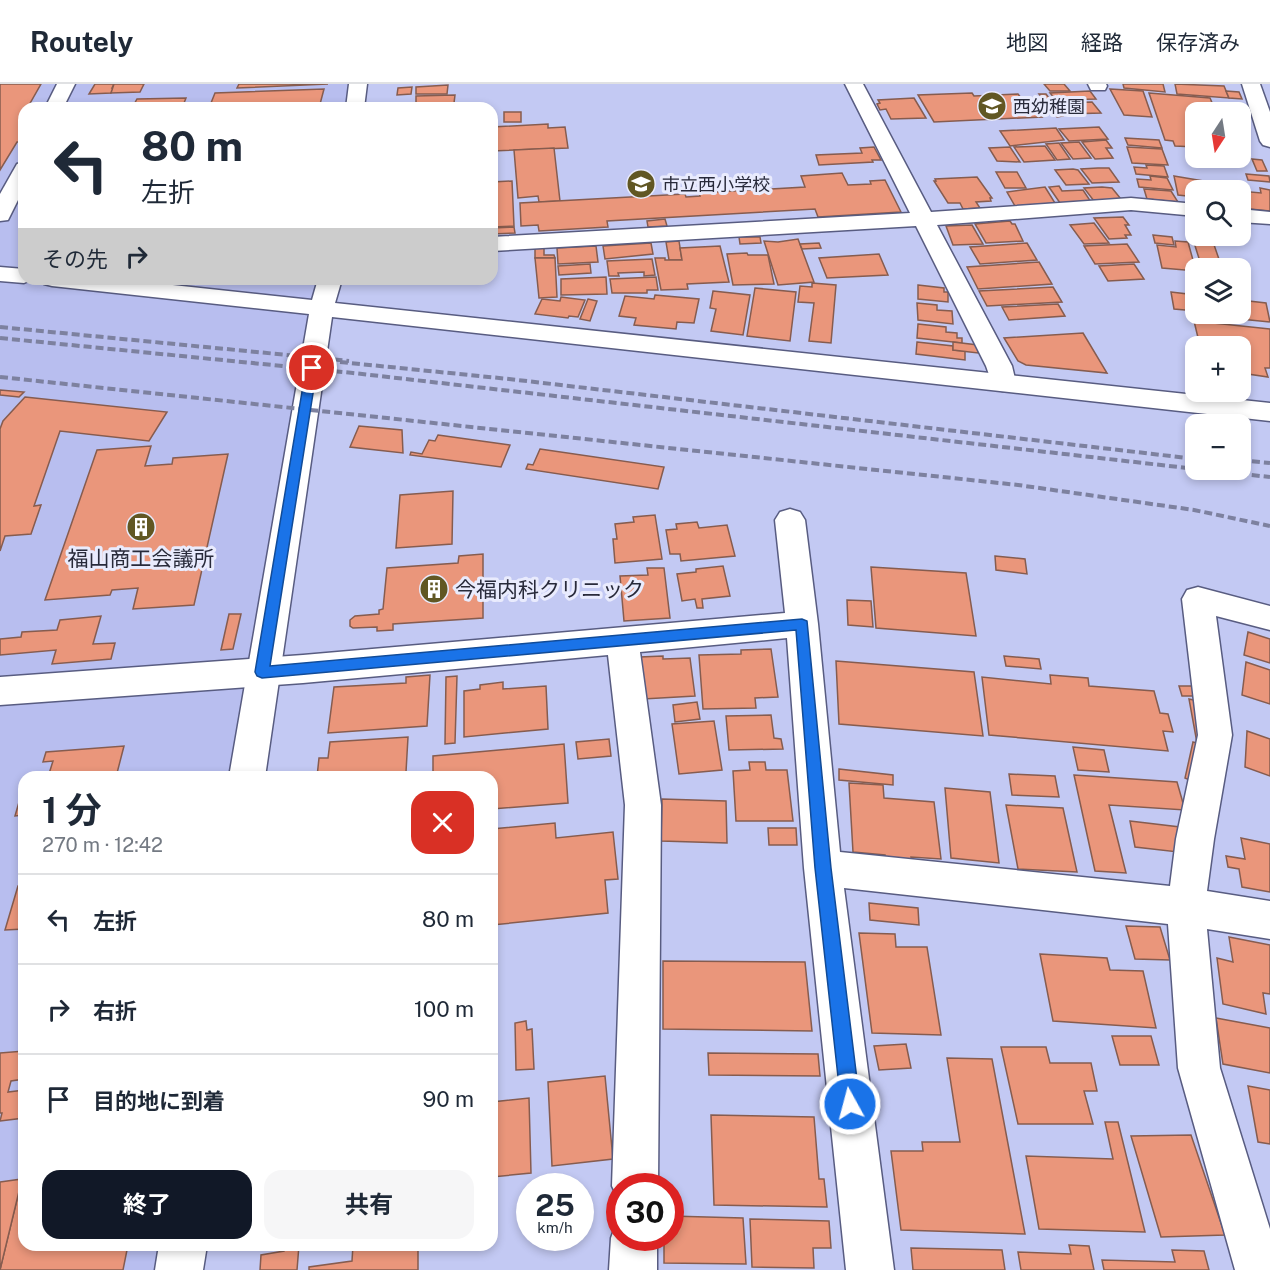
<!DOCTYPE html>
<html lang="ja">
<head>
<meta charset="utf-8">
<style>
	:root { --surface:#fff; --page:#f6f6f7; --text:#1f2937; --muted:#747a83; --line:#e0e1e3; --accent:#111827 }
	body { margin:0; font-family:"Public Sans","Noto Sans JP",sans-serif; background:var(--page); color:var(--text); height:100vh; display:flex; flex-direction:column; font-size:22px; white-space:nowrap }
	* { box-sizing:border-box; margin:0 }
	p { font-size:20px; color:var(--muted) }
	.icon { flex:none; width:33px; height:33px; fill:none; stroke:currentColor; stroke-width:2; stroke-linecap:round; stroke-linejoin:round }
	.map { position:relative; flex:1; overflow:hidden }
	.panel { position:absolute; left:18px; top:687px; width:480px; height:480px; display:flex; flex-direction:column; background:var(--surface); border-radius:18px; box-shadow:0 3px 9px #0003 }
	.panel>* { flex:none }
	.banner { position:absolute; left:18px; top:18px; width:480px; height:183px; border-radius:18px; box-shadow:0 3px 9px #0003; background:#fff; color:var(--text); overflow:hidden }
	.needle { width:39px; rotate:192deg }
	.buttons { position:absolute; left:1185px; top:18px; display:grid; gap:12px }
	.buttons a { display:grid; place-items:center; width:66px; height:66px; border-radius:12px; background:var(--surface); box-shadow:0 3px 9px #0003; font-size:30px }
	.speed { position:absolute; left:516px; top:1089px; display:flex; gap:12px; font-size:30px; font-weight:700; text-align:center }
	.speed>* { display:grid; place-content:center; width:78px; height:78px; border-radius:50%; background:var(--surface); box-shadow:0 3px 9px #0003; line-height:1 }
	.speed small { font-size:15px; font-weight:400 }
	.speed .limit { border:9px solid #d22; background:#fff; color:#111 }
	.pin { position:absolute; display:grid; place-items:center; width:51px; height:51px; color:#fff; margin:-26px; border:3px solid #fff; border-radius:50%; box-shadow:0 2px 6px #0007 }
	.me { position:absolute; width:66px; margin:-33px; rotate:353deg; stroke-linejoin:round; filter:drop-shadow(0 0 4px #0008) }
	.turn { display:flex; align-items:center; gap:21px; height:126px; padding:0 24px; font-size:27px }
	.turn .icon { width:78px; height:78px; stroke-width:2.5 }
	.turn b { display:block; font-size:42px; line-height:51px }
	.then { display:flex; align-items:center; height:57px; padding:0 24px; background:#0003; gap:12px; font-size:22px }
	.round { display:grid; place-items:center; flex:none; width:63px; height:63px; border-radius:18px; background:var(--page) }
	.overview { display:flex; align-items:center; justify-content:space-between; height:102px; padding:0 24px }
	h1 { font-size:36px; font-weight:700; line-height:45px }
	.primary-button { display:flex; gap:12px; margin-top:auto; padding:12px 24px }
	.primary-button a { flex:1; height:69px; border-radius:18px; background:var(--accent); color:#fff; font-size:24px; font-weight:700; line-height:69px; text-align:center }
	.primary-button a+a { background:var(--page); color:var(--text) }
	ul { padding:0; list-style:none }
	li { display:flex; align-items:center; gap:18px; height:90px; padding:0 24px; border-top:2px solid var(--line) }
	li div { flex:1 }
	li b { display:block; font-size:22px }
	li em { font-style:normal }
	header { display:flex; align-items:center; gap:36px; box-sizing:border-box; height:84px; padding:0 30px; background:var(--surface); border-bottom:2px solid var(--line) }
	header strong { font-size:28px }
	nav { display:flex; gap:33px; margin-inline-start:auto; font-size:21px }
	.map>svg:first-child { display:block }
</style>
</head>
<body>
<header>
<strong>Routely</strong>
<nav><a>地図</a><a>経路</a><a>保存済み</a></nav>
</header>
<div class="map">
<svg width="1270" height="1186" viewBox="0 0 1270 1186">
	<rect width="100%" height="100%" fill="#c3c9f3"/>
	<polygon fill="#b8beef" points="0,0 361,0 357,24 24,24 24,195 333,195 263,693 24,693 24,1161 198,1161 194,1186 0,1186"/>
	<g fill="#ea967b" stroke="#865c4f" stroke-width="1.5">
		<polygon points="0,0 41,0 28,23 46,22 24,24 24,58 17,58 0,86"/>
		<polygon points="95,0 114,0 112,4 114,4 111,9 89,10"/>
		<polygon points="114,0 144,0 140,8 111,9"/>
		<polygon points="239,0 328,0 237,4"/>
		<polygon points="1044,0 1064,0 1070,7 1050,7"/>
		<polygon points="1123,0 1163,0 1165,8 1124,4"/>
		<polygon points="1175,0 1224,2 1229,14 1177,10"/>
		<polygon points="448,1 447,10 416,10 416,3"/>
		<polygon points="412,3 411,10 397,11 398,4"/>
		<polygon points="324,5 319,24 209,24 215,9"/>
		<polygon points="1110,5 1143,7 1152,33 1124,31"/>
		<polygon points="1090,7 1096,15 1056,16 1050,9"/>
		<polygon points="1226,7 1239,8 1242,15 1229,14"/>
		<polygon points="972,9 974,12 1018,10 1025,19 1031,19 1042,33 934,38 918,11"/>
		<polygon points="1149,9 1210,14 1216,28 1196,28 1196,63 1175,62 1173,57 1165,56"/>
		<polygon points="1039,10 1046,10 1063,32 1057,33"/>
		<polygon points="455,11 454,19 416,21 416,12"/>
		<polygon points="186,14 182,24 132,24 137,15"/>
		<polygon points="914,14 926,34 891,35 886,25 880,26 877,20 880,19 878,16"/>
		<polygon points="1092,18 1101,29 1066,30 1057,19"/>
		<polygon points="128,19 125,24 87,24 89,20"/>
		<rect x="504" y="28" width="17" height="10"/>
		<polygon points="548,40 548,44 565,43 568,64 492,67 492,43"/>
		<polygon points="1099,43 1108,55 1069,57 1059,45"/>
		<polygon points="1056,44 1064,56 1010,62 1000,47"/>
		<polygon points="1125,54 1159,56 1162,64 1128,61"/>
		<polygon points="1106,56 1112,64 1106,64 1113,74 1095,75 1082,58"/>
		<polygon points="1079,58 1091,74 1073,75 1061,59"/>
		<polygon points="1059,59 1070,75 1057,76 1046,60"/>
		<polygon points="1045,62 1055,76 1024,78 1014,63"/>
		<polygon points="874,63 881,76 872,76 873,78 819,81 816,71 862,69 860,64"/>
		<polygon points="1010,63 1020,78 997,77 989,64"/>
		<polygon points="1127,63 1162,65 1168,81 1132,79"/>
		<polygon points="554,64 560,117 539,118 538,112 518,114 514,66"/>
		<polygon points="1252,75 1262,76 1267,87 1257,87"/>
		<polygon points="1146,81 1164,82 1168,93 1136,90 1134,83 1147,84"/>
		<polygon points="1098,84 1109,84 1119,98 1092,99 1081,85"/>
		<polygon points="1073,85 1078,86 1089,100 1066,101 1055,86"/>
		<polygon points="996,88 1017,88 1026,104 1005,104"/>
		<polygon points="842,89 848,101 871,100 870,97 885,96 901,128 818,133 815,125 607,137 608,143 539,147 538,141 521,142 520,119 685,110 686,113 700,112 699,109 805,103 801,92"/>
		<polygon points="1246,90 1269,92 1270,98 1248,96"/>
		<polygon points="1150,92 1167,94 1173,106 1139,103 1137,95 1151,96"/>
		<polygon points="1174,92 1221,100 1223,106 1196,106 1196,113 1178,111"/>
		<polygon points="977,93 992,114 990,114 991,117 976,118 980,124 963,125 960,119 948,119 934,97 936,97 935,95"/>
		<polygon points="512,97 514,142 492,143 492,98"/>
		<polygon points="1059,102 1062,107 1083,106 1091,118 1060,119 1049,103"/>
		<polygon points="1045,103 1055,119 1015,122 1007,108"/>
		<polygon points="1102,103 1112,104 1121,115 1094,117 1084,104"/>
		<polygon points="1260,104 1270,106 1270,127 1240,124 1240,107 1261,109"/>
		<polygon points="1144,105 1171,107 1178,118 1147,115"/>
		<polygon points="1123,133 1129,141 1125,141 1131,151 1125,151 1127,154 1109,155 1094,134"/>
		<polygon points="1186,133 1196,134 1196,152 1211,152 1222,184 1202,184"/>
		<polygon points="665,135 667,142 648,143 647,137"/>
		<polygon points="1010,137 1012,140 1015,140 1023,157 986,159 975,140"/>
		<polygon points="1094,139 1109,159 1084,160 1070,141"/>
		<polygon points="972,141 983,160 953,161 946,142"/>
		<polygon points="514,143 515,149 492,150 492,144"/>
		<polygon points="1153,151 1172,153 1174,161 1155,159"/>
		<polygon points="739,153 760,153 761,159 740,160"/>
		<polygon points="798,155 814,198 778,201 764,157 778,158"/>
		<polygon points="679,157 682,176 669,176 666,158"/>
		<polygon points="1175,157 1188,158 1196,187 1162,184 1157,161 1176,163"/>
		<polygon points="651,159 653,170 605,175 603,162"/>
		<polygon points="819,159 821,164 802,165 800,160"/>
		<polygon points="1027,159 1037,176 980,180 970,163"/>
		<polygon points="1127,160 1139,178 1095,180 1084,162"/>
		<polygon points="596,162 598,178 558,180 557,164"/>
		<polygon points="720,162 729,198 687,200 688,205 661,206 655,174 665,174 665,176 682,176 680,164"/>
		<polygon points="535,164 544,164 544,171 554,171 555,174 535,174"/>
		<polygon points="747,169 748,171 768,171 774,200 733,201 727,170"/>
		<polygon points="879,170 888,191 827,194 819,174"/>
		<polygon points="535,174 555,174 557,213 539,214"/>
		<polygon points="652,175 655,191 644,192 644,188 618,189 619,192 609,192 607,177"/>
		<polygon points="1039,178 1052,200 978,205 967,183"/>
		<polygon points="590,180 591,189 559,191 558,182"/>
		<polygon points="1134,180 1144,195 1108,197 1099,182"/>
		<polygon points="606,193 607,210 561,211 561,195"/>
		<polygon points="656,193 658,206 647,206 647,209 612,209 610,195"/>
		<polygon points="812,199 836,201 831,259 809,257 814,219 798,218 800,202 812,203"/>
		<polygon points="918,201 944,204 944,208 948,208 948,218 918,215"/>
		<polygon points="1053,203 1062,218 987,222 979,207"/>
		<polygon points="755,204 796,208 790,257 747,252"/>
		<polygon points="713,207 750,211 743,251 711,247 716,225 710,224"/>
		<polygon points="1171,208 1196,211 1196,227 1174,225"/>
		<polygon points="655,211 699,215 694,239 677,238 676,245 634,241 636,234 619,232 625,212 654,215"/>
		<polygon points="561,213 585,216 578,233 569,232 568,234 535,230 542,215 560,217"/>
		<polygon points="588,215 597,217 590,237 580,235"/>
		<polygon points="1240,216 1266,219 1270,238 1220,233 1219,230 1240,230"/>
		<polygon points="917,219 937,221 937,226 952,227 953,240 918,236"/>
		<polygon points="1058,220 1065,232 1009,236 1002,223"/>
		<polygon points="1194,237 1270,245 1270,284 1265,284 1268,293 1248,290 1246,281 1240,280 1240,262 1200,262"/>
		<polygon points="918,240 946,243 946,248 957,249 957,254 962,254 962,259 917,254"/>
		<polygon points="1083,249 1107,289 1026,281 1018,277 1004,254"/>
		<polygon points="917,258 953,262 953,266 965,267 965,276 916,270"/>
		<polygon points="953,258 978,261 978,269 953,266"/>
		<polygon points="0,306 24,308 19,313 0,311"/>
		<polygon points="25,313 167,328 149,357 60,347 34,422 41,421 31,450 5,452 0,467 0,345 3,337"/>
		<polygon points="359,342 402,346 403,369 350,363"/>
		<polygon points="438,351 510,361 501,383 410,371 411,368 422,370 429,356 435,357"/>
		<polygon points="151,362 145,382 172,380 173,374 228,370 194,521 133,525 138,504 112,506 110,511 45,516 97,366"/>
		<polygon points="540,365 664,383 658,405 526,385 528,380 533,381"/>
		<polygon points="453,407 452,460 396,464 400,411"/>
		<polygon points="655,431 662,475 615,479 613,455 617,455 615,440 634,438 633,433"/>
		<polygon points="697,438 699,444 727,441 735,472 681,477 680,470 670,470 666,446 677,445 676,440"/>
		<polygon points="483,470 483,534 393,540 393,546 377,547 377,543 353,544 350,542 350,536 355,532 379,530 379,526 383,525 387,484 458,479 459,472"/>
		<polygon points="995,472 1025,475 1027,490 996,486"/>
		<polygon points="723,482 730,512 702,515 703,524 697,524 695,515 682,517 677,490 696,488 696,485"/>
		<polygon points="871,483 966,489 976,552 876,544"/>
		<polygon points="647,484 664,484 670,534 624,537 620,492 648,491"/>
		<polygon points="847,516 871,517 873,543 848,541"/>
		<polygon points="229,530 241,530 233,565 221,566"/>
		<polygon points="101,532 93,560 115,559 111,575 52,580 56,566 0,571 0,555 21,553 22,548 57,546 60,536"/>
		<polygon points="1248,548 1270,555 1270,579 1244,571"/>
		<polygon points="771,565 778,613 755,614 756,624 703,625 699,571 741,570 741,566"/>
		<polygon points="663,572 663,575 690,574 695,612 643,615 640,573"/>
		<polygon points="1004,572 1039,575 1041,585 1006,582"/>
		<polygon points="836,577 974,588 983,652 839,640"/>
		<polygon points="1246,578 1270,586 1270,620 1242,611"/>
		<polygon points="430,591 427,642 328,649 334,603 406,599 406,593"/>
		<polygon points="1050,591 1088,594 1089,602 1154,607 1160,629 1168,630 1173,648 1163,647 1168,667 989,651 982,593 1051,600"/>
		<polygon points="457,592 455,659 445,660 446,593"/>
		<polygon points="503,598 503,605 546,602 548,645 464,653 464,607 480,605 480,601"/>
		<polygon points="1179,602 1197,602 1201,612 1182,612"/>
		<polygon points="1189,615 1198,617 1207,663 1197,659"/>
		<polygon points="697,618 700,635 675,638 673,621"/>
		<polygon points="771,631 774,654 781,655 783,665 729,666 726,632"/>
		<polygon points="714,637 722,686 679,690 672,640"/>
		<polygon points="1247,647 1270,655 1270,692 1245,683"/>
		<polygon points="408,653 406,688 317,693 319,674 328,674 330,658"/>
		<polygon points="609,655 611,672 578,675 576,658"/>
		<polygon points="1193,658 1197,659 1197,699 1185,694"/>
		<polygon points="564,660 568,719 492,725 492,693 433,693 433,672"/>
		<polygon points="124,662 116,693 48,693 53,677 43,678 46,668"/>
		<polygon points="1073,663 1104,666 1109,688 1078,686"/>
		<polygon points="749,678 765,678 766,686 787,686 793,737 736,737 733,687 750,686"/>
		<polygon points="839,685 893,691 893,701 839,696"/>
		<polygon points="1009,690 1055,692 1059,713 1012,711"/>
		<polygon points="1074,691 1177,698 1185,726 1109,721 1126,789 1095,787"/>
		<polygon points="849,699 883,701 884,714 934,718 941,775 911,773 912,779 885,777 885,771 853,768"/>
		<polygon points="24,701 24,731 15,732"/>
		<polygon points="945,704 990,708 999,779 951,774"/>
		<polygon points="662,715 726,717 727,759 661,757"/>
		<polygon points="1006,721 1063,724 1077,788 1018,785"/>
		<polygon points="1130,737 1180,743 1183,756 1176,755 1178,768 1135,763"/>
		<polygon points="555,739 556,754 613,748 618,795 605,796 608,829 492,841 492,745"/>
		<polygon points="768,744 796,744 797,761 769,761"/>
		<polygon points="1241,754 1270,760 1270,808 1242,803 1239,785 1228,783 1226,772 1245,775"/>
		<polygon points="24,801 24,845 5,846 18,802"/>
		<polygon points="869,819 918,824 919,841 870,836"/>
		<polygon points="1126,842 1160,843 1170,876 1135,875"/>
		<polygon points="859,849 895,850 896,863 927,863 941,951 872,949"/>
		<polygon points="1229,853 1270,861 1270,910 1263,909 1266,930 1223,920 1217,874 1233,878"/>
		<polygon points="1040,870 1107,874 1110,886 1143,887 1156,944 1053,937"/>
		<polygon points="663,877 805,878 812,947 663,945"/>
		<polygon points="1216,934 1270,944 1270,989 1223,980"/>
		<polygon points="526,937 527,946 532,945 534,985 516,986 515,939"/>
		<polygon points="1112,952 1151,952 1159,981 1120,981"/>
		<polygon points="906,960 911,984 879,986 874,962"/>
		<polygon points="1001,963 1046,963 1050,979 1091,979 1097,1007 1084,1007 1093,1040 1018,1040"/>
		<polygon points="24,967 24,995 11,997 8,1008 24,1006 24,1034 0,1037 2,1029 0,1029 0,969"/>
		<polygon points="708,969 818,970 820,992 709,991"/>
		<polygon points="947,974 992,975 1025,1150 901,1146 891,1067 923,1067 922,1058 960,1058"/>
		<polygon points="605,992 613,1075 552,1082 548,998"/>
		<polygon points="1248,1002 1270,1006 1270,1060 1258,1058"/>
		<polygon points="529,1014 531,1089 492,1093 492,1018"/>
		<polygon points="711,1031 814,1033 819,1095 824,1095 827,1123 714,1121"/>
		<polygon points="1105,1038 1118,1038 1145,1148 1039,1145 1026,1072 1113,1075"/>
		<polygon points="1191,1051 1225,1151 1161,1153 1131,1052"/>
		<polygon points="24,1086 24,1161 128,1161 123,1186 0,1186"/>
		<polygon points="22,1095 0,1186 0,1098"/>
		<polygon points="670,1132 743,1134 746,1180 664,1179 664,1154 670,1154"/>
		<polygon points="750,1135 829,1137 831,1164 813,1164 814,1184 752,1183"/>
		<polygon points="284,1161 299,1161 297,1186 260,1186 261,1171 284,1167"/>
		<polygon points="353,1161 418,1161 418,1186 309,1186 309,1183 352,1177"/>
		<polygon points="1069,1161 1089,1162 1094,1186 1021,1186 1018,1168 1071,1170"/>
		<polygon points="911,1164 1002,1166 1005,1186 913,1186"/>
		<polygon points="1172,1166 1204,1167 1209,1186 1104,1186 1102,1176 1175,1178"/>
	</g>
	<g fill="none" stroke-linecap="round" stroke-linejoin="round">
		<g stroke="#585c81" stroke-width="3">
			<g id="minor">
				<polygon points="845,0 863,0 931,128 1131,114 1196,120 1196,132 1131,126 937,141 1012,282 1016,299 1012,305 1003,307 994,305 986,282 916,142 492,167 492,153 910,129"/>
				<polygon points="1088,0 1106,0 1107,2 1105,6 1091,6"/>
				<polygon points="1242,0 1260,0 1270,28 1270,63 1263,61 1260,57"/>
				<polygon points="1240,125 1270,128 1270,140 1240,138"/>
				<polygon points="790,425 800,428 805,436 818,540 840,768 1170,802 1176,755 1198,651 1182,515 1187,506 1198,503 1270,522 1270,546 1216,532 1232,651 1214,755 1207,807 1270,817 1270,855 1207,845 1220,984 1270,1145 1270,1186 1235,1186 1178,984 1168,840 844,804 894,1186 846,1186 804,784 787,554 640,568 661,721 658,1102 620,1102 620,1118 612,1102 625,721 608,571 303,599 0,621 0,593 303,571 785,529 775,436 780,428"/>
				<polygon points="617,1137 620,1137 620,1154 657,1154 657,1186 609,1186 611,1154"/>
			</g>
		</g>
		<g stroke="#585c81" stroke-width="3">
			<g id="tertiary">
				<polygon points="57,0 75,0 63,24 45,24"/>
				<polygon points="349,0 367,0 364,24 346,24"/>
				<polygon points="24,78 24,104 8,136 0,137 0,110 17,80"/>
				<polygon points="0,183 24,185 24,195 33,195 24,199 0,197"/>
				<polygon points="40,195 117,195 312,216 318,195 342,195 335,219 1270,319 1270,337 332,233 265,693 229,693 309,230 52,202 44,200"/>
				<polygon points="159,1161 207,1161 203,1186 155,1186"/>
			</g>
		</g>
		<use href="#minor" fill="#fff" fill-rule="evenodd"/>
		<use href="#tertiary" fill="#fff" fill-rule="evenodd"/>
		<g stroke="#7d819f" stroke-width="4" stroke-dasharray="8 4" stroke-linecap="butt">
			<polyline points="0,243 349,277"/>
			<polyline points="0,254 353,289 1196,385"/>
			<polyline points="340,278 509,295 1196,375"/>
			<polyline points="0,293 1018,401 1194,426 1270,442"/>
			<polyline points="1240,376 1270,379"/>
			<polyline points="1204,386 1270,393"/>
		</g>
	</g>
	<polygon fill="#1a73e8" stroke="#114b97" stroke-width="1.5" points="312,280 317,284 270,582 802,535 807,537 831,784 860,1020 857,1027 850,1029 844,1027 841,1020 815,784 796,546 262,594 257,592 255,588 306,284"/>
	<defs>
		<g id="school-disc" transform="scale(1.5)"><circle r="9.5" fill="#615723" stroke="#e9ebfd"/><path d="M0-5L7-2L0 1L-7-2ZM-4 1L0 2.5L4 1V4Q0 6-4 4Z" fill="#fff"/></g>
		<g id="building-disc" transform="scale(1.5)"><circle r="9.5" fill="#615723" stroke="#e9ebfd"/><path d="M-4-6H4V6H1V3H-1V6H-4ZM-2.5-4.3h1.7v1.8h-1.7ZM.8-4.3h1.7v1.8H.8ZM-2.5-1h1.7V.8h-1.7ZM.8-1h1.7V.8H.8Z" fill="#fff"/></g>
	</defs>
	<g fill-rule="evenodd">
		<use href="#school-disc" x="992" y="22"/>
		<use href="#school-disc" x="641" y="100"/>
		<use href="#building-disc" x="141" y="443"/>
		<use href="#building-disc" x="434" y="505"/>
	</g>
	<g text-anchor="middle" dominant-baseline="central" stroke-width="6" stroke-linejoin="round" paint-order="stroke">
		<g font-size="18" fill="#282a3a" stroke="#e9ebfd" text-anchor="start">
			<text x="1013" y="22">西幼稚園</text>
			<text x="662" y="100">市立西小学校</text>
		</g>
		<g font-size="21" fill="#282a3a" stroke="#e9ebfd">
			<text x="141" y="474">福山商工会議所</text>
			<text x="455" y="505" text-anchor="start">今福内科クリニック</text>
		</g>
	</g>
</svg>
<div class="buttons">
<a><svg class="needle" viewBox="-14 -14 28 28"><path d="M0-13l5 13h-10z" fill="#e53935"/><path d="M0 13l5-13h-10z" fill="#747a83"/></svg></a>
<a><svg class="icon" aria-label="search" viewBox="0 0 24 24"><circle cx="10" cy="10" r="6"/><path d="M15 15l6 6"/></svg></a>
<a><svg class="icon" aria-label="layers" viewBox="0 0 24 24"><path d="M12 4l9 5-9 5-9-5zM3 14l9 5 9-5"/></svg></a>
<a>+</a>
<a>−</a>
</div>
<div class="speed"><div>25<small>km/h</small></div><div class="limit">30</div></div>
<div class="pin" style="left:312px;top:284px;background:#d93025"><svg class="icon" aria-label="arrive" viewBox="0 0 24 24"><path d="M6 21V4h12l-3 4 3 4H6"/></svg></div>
<svg class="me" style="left:850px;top:1020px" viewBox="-20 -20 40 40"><circle r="17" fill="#1a73e8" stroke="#fff" stroke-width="3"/><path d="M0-11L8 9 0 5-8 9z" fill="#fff"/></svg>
<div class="banner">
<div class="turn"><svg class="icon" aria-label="left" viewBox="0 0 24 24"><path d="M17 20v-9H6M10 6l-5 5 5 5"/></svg><div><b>80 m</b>左折</div></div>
<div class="then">その先<svg class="icon" aria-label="right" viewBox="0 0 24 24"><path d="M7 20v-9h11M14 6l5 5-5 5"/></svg></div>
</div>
<section class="panel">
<div class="overview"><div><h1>1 分</h1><p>270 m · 12:42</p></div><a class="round" style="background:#d93025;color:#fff"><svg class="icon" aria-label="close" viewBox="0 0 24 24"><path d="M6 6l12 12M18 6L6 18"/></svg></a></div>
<ul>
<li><svg class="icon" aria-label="left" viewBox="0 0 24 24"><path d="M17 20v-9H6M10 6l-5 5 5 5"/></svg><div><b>左折</b></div><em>80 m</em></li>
<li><svg class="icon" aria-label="right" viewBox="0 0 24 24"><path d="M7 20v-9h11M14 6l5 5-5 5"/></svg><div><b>右折</b></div><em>100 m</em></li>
<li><svg class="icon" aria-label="arrive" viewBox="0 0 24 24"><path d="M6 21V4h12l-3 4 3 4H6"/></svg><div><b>目的地に到着</b></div><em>90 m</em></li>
</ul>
<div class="primary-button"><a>終了</a><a>共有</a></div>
</section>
</div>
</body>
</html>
